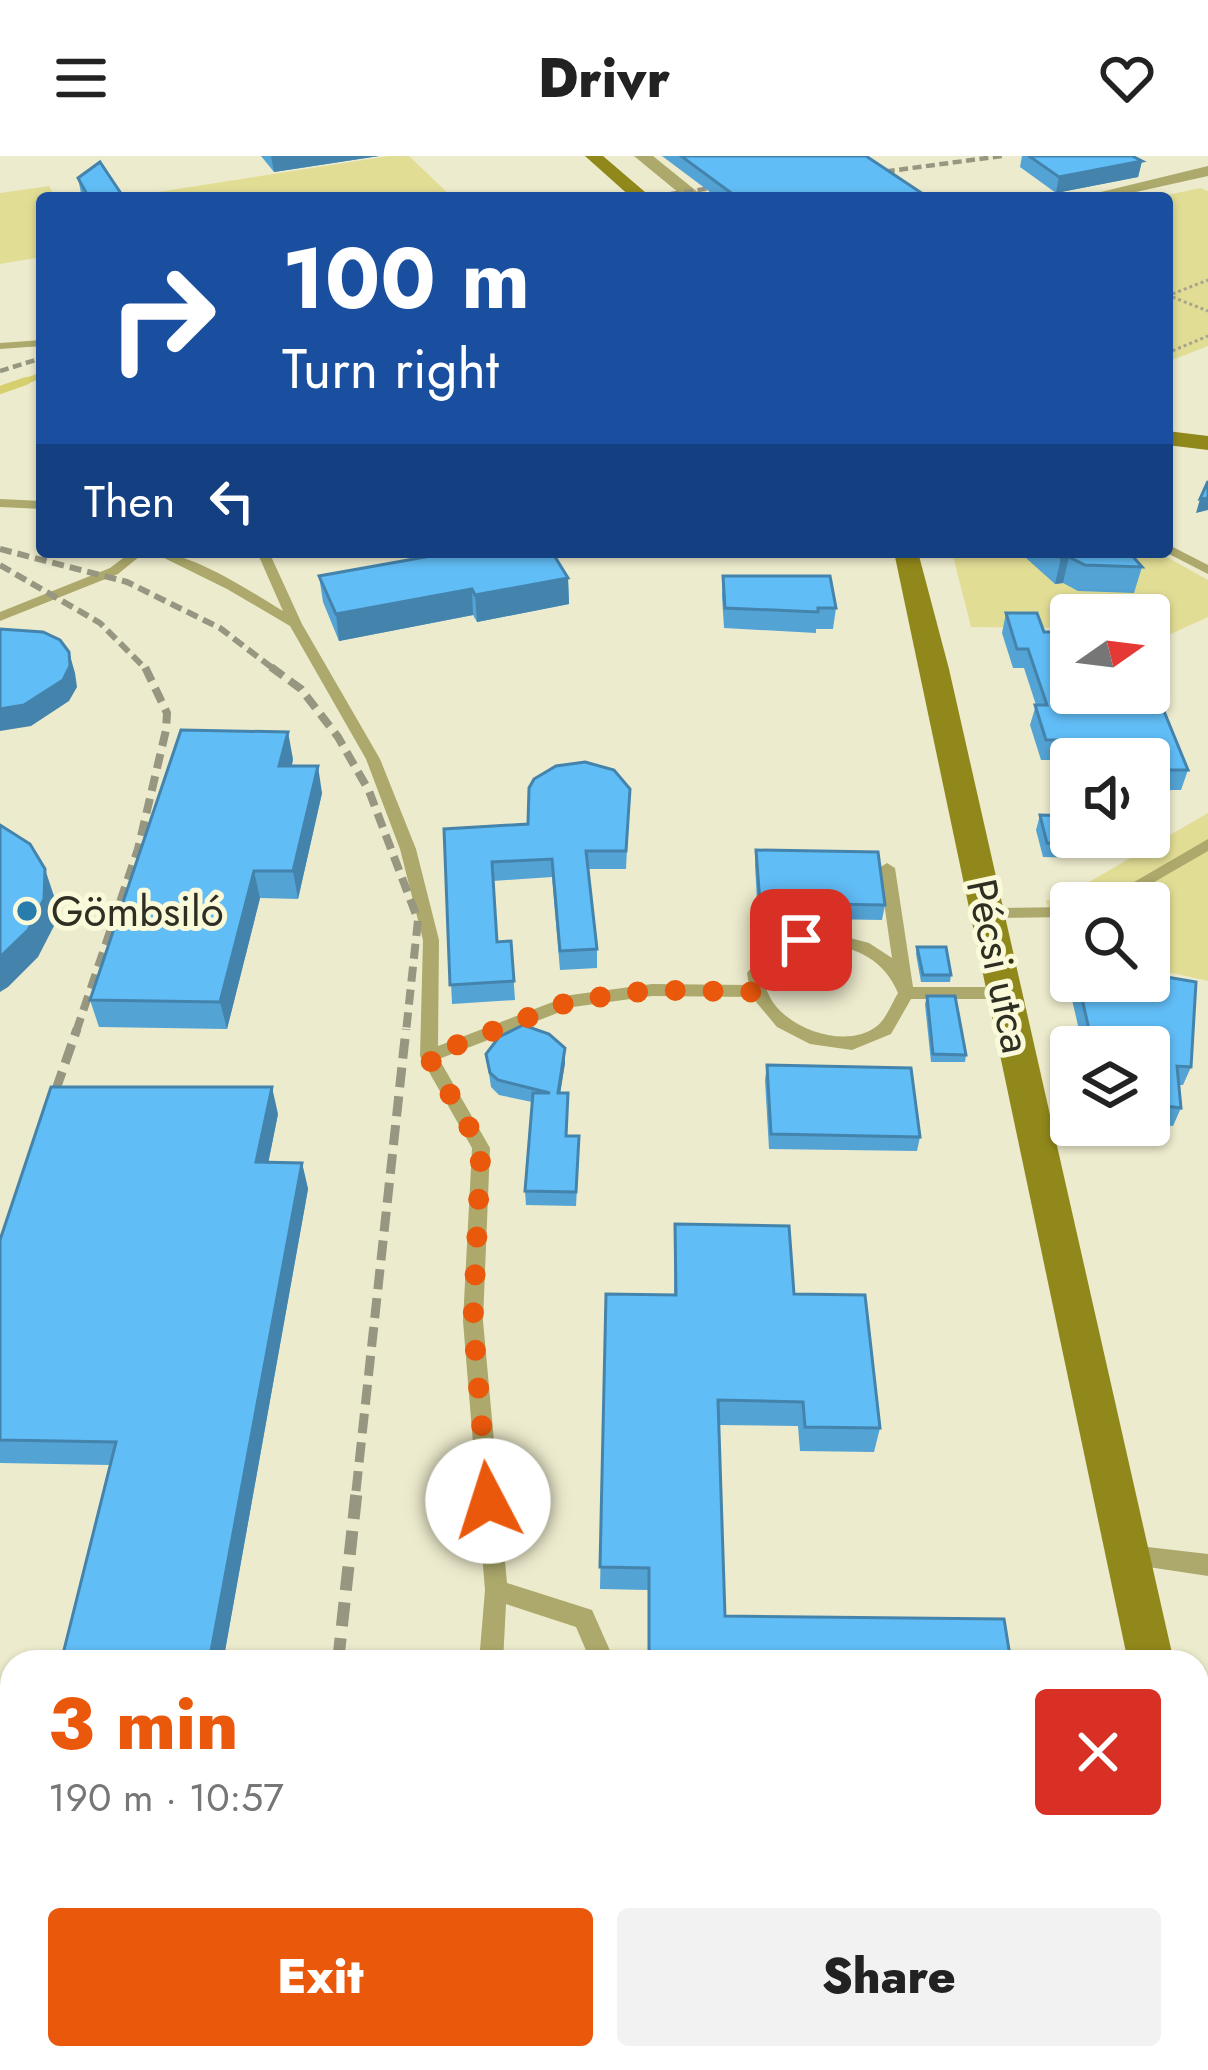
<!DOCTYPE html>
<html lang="en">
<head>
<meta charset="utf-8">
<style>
	:root { --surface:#fff; --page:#f2f2f2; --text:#222; --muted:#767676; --accent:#ea580c }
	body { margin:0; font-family:Jost,sans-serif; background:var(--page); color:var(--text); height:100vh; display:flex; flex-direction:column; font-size:45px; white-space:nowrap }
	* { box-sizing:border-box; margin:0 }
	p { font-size:39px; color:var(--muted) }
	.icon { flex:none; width:66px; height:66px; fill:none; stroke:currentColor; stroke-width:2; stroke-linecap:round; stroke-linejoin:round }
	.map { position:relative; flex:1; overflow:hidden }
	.sheet { position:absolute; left:0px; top:1494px; width:1209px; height:420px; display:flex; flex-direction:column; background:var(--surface); border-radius:36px 36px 0 0; box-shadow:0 3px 9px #0004 }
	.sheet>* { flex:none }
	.top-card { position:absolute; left:36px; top:36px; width:1137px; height:366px; border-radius:12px; box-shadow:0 3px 9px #0004; background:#1a4fa0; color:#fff; overflow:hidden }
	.needle { width:78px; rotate:76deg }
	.fabs { position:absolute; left:1050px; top:438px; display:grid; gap:24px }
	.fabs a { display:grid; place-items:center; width:120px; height:120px; border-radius:12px; background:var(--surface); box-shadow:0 3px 9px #0004; font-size:60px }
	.pin { position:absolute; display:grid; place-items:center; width:102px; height:102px; color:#fff; margin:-51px; border-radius:24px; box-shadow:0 6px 18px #0006 }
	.me { position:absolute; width:132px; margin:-66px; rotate:355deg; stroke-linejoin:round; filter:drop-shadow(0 0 9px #0008) }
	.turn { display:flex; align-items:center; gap:42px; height:252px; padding:0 48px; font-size:54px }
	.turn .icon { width:156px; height:156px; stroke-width:2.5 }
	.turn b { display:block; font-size:84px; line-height:102px }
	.then { display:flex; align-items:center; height:114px; padding:0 48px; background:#0003; gap:24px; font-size:45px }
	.round { display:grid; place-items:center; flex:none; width:126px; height:126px; border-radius:12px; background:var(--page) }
	.overview { display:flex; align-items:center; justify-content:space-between; height:204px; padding:0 48px }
	h1 { font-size:72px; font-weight:800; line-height:90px; color:var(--accent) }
	.primary-button { display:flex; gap:24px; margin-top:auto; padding:24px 48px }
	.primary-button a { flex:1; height:138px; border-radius:12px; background:var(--accent); color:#fff; font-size:48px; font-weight:800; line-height:138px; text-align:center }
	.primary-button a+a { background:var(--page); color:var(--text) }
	header { display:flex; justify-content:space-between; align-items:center; height:156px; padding:0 48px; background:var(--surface); font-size:54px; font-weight:800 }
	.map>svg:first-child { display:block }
</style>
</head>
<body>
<header><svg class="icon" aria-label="menu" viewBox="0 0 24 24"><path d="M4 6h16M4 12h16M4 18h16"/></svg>Drivr<svg class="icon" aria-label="heart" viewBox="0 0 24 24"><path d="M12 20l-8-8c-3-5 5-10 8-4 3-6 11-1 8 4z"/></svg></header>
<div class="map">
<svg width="1208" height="1914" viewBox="0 0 1208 1914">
	<rect width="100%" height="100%" fill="#edebcd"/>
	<g fill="#e2dd95">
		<polygon points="389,0 409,0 453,42 119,42"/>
		<polygon points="49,30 56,42 42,42 42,101 0,108 0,37"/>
		<polygon points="1200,32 1208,35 1208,190 1167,206 1167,42 1154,42"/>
		<polygon points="952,396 1158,396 1208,424 1208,461 1149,488 1149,459 1071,459 1071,489 1066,472 971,471"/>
		<polygon points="1208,657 1208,825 1149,812 1149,747 1071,747 1071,772 1055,772 1046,745 1077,733"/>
	</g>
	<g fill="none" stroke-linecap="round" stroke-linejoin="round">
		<polyline stroke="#d6cf6d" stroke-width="6" points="18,228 42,219"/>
		<polyline stroke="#d6cf6d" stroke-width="8" points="0,234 26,225"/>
		<g stroke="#a5a48d" stroke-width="3" stroke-dasharray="3 3" stroke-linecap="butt">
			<polyline points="1167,139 1208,155"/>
			<polyline points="1167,140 1208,124"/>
			<polyline points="1167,197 1208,180"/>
		</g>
		<g fill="#ada96c" fill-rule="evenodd">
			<polygon points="694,36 691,41 661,42"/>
			<polygon points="42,184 42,190 0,193 0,187"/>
			<polygon points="0,343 42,345 42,353 0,351"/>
			<polygon points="1167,388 1208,409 1208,418 1165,396"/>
			<polygon points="131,396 145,396 118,418 0,465 0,456 110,412"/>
			<path d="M152,396c40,0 96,38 131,59l-26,-59h12l33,72 78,135 36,90 23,91 -1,106 133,-51 81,-11 97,1 -2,-12 21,-27 56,-15 45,12 23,15 -13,-90 8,-5 8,5 18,119h92l8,6 -8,6h-94l-20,35 -39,16 -42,-6 -33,-17 -25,-30 -100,-1 -79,11 -134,52 51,89 -7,173 24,262 85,27 23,52h-24l-15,-35 -70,-23 -3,58h-24l6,-72 -22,-269 9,-173 -52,-92 3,-116 -23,-91 -34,-90 -76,-133 -63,-37zM824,787c34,5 60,17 74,50 -6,10 -12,26 -21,33 -31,25 -95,2 -109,-33 -3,-6 -3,-13 -4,-19l16,-20z"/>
			<polygon points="1208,683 1208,695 1118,747 1098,747"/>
			<polygon points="1071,751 1071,761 988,762 980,757 988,752"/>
			<polygon points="1130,1389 1208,1398 1208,1420 1122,1407 1119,1400 1122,1393"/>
			<rect x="0" y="1798" width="12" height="26"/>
			<polygon points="13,1902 41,1902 38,1914 10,1914"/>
			<polygon points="448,1902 476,1902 475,1914 447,1914"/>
			<rect x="594" y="1902" width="28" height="12"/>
		</g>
		<g fill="#ada96c" fill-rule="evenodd">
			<polygon points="634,0 653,0 705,42 685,42"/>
			<polygon points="1208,10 1208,20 1109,42 1076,42"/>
		</g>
		<g fill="#91881b" fill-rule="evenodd">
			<polygon points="585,0 603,0 652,42 632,42"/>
			<polygon points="1167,275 1208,280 1208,294 1167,289"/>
			<polygon points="894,396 918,396 949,513 1174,1506 1128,1506"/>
			<polygon points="1197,1678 1208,1682 1208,1775 1197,1770"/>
		</g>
		<g stroke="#979680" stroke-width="4.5" stroke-dasharray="9 4.5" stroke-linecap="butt">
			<polyline points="859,19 1002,0"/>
			<polyline points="644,42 739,28"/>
			<polyline points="0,215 42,202"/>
		</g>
		<g stroke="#979680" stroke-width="6" stroke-dasharray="12 6" stroke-linecap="butt">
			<polyline points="0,393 127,426 220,472 275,514"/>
			<polyline points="0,409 100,467 147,514"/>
		</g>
		<g stroke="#979680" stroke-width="8" stroke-dasharray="15 8" stroke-linecap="butt">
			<polyline points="271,511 301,533 338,581 369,635 418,764 406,876"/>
			<polyline points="76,876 138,693 166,574 167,557 145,511"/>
		</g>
		<g stroke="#979680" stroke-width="9" stroke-dasharray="20 9" stroke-linecap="butt">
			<polyline points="46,962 77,873"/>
			<polyline points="356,1335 406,873"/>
		</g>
		<g stroke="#979680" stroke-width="12" stroke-dasharray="24 12" stroke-linecap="butt">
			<polyline points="338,1506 357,1332"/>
			<polyline points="304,1902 304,1914"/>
			<polyline points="222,1914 223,1902"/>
			<polyline points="275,1914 278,1902"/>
		</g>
	</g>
	<g fill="#53a3d4">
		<polygon points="261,0 379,0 274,16"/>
		<polygon points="662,0 866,0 929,42 718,42"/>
		<polygon points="1022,0 1132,0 1142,5 1138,21 1056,37 1020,11"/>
		<polygon points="78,22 124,42 82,42"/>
		<polygon points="1027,396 1129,396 1142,411 1134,437 1078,435 1063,427 1055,428 1026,402"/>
		<polygon points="319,420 568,422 569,448 477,466 473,459 339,485 323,446"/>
		<polygon points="723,420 836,452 833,473 816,473 816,477 724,472 722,440"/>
		<polygon points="1006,457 1044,476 1071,537 1188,614 1181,634 1149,634 1149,603 1071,603 1071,634 1062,634 1053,604 1041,604 1030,569 1036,549 1024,512 1013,512 1002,477"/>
		<polygon points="293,603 292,610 322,637 298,743 260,742 227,873 99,871 90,844"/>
		<polygon points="630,633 626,713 588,713 597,793 597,812 560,814 552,721 493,725 497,786 511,785 515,844 452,848 444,673 528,668"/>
		<polygon points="1040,659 1087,688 1083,702 1043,701 1036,674"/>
		<polygon points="756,694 885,749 882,764 758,762 755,709"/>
		<polygon points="917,791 951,819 950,826 921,826 916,798"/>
		<polygon points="1071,810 1071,825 1149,825 1191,911 1183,929 1179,929 1181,952 1173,970 1149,967 1149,891 1083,891 1067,822"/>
		<polygon points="927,840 966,899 965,906 931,906 925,848"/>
		<polygon points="486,898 565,907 560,937 568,937 567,980 579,994 576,1050 526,1049 525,1035 532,946 499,939 491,931"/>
		<polygon points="767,909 920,981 917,995 769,993 765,924"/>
		<polygon points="278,958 268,1007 302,1007 308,1033 223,1506 61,1506 110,1309 0,1307 0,1084"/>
		<polygon points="675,1068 794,1138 880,1272 874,1296 800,1295 798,1270 719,1269 725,1460 1011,1506 648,1506 648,1434 600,1433 606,1138 674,1139"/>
	</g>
	<g fill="#4484ac">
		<polygon points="271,0 379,0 274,16"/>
		<polygon points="1142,5 1138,21 1056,37 1059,21"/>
		<polygon points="1208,342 1208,354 1196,357 1200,343"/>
		<polygon points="1069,401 1063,427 1055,428 1061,402"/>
		<polygon points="568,422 569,448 477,466 475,439"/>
		<polygon points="472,433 473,459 339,485 336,458"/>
		<polygon points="69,496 75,517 77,531 69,545 31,570 0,575 0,553"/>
		<polygon points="288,576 293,603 285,637 279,610"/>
		<polygon points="318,610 322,637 298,743 293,715"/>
		<polygon points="45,713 54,740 54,770 38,801 8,831 0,836 0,801"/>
		<polygon points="254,715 260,742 227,873 220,846"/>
		<polygon points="565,892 565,907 558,951 558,937"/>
		<polygon points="272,931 278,958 263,1033 256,1006"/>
		<polygon points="302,1007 308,1033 223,1506 209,1506"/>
	</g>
	<g fill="#61bdf6" stroke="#4484ac" stroke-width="3">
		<polygon points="681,0 866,0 929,42 738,42"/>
		<polygon points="1029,0 1132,0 1142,5 1059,21"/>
		<polygon points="100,6 124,42 89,42 78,22"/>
		<polygon points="1208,325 1208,342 1200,343"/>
		<polygon points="453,396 552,396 568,422 475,439 472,433 336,458 319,420"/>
		<polygon points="1054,396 1129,396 1142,411 1085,409 1069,401 1061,402"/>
		<polygon points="723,420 830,420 836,452 818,452 818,456 725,452"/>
		<polygon points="1006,457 1037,457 1044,476 1062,476 1071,502 1071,537 1149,537 1150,521 1188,614 1149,614 1149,603 1071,603 1071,614 1067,614 1058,584 1046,584 1035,549 1047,549 1028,493 1017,493"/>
		<polygon points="0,473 43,476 60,484 69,496 70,510 63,524 24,549 0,553"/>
		<polygon points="181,574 288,576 279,610 318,610 293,715 254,715 220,846 90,844"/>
		<polygon points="585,606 614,614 630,633 626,695 586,695 597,793 560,795 552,703 492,706 497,786 511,785 514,825 450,829 444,673 528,668 529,632 534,623 556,610"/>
		<polygon points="1040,659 1071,660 1071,681 1085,681 1087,688 1047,687"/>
		<polygon points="0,669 30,688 45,713 44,743 28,774 0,801"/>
		<polygon points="756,694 878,696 885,749 760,747"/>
		<polygon points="917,791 946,791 951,819 923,819"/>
		<polygon points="1149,818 1196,826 1191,911 1177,910 1181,952 1149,948 1149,891 1093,891 1078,825 1149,825"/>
		<polygon points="927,840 955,840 966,899 933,898"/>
		<polygon points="523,869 549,878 565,892 558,937 568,937 566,980 579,980 576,1036 525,1035 533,937 550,937 498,924 490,917 486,898 499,881"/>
		<polygon points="767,909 911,912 920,981 771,978"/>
		<polygon points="51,931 272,931 256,1006 302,1007 209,1506 61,1506 116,1286 0,1284 0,1084"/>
		<polygon points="675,1068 789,1070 794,1138 865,1139 880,1272 805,1271 803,1246 718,1244 725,1460 1004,1463 1011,1506 649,1506 649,1412 600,1411 606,1138 676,1139"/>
		<polygon points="651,1902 1075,1902 1077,1914 651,1914"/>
	</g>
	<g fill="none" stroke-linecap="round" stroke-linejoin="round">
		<path stroke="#ea580c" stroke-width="21" stroke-dasharray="0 37.8" d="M488,1345l-15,-180 8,-173 -53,-92 143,-55 81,-11 104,2c2,-31 18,-42 45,-52"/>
	</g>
	<circle fill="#287dac" stroke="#faf9da" stroke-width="4.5" cx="27" cy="755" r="12"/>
	<g text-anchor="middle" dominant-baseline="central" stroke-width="10" stroke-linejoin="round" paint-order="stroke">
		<g font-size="42" fill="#2e2e22" stroke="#faf9da" text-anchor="start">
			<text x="51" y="755">Gömbsiló</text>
		</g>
		<g font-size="42" fill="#2e2e22" stroke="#faf9da">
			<text transform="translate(999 810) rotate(78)">Pécsi utca</text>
		</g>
	</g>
</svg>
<div class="fabs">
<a><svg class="needle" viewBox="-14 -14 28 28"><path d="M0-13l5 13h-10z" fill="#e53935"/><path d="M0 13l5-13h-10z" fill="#767676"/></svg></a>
<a><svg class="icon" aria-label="sound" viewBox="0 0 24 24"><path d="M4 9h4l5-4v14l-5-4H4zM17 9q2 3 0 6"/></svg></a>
<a><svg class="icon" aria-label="search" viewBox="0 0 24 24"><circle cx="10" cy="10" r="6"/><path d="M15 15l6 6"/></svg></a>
<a><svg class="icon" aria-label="layers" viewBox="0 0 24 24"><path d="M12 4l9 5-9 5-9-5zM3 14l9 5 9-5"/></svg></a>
</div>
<div class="pin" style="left:801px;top:784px;background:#d93025"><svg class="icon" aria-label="arrive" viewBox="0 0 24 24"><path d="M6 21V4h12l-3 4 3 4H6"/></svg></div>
<svg class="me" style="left:488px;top:1345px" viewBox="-20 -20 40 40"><circle r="19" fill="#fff"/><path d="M0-13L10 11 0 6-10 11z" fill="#ea580c"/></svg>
<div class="top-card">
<div class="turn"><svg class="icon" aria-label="right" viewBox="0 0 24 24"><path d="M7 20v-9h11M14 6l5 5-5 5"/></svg><div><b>100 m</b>Turn right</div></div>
<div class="then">Then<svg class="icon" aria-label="left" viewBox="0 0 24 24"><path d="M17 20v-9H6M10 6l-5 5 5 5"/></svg></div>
</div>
<section class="sheet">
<div class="overview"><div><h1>3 min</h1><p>190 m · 10:57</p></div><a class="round" style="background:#d93025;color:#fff"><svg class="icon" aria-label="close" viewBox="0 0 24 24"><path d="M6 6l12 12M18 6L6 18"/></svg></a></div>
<div class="primary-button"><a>Exit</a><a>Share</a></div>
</section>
</div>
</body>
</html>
